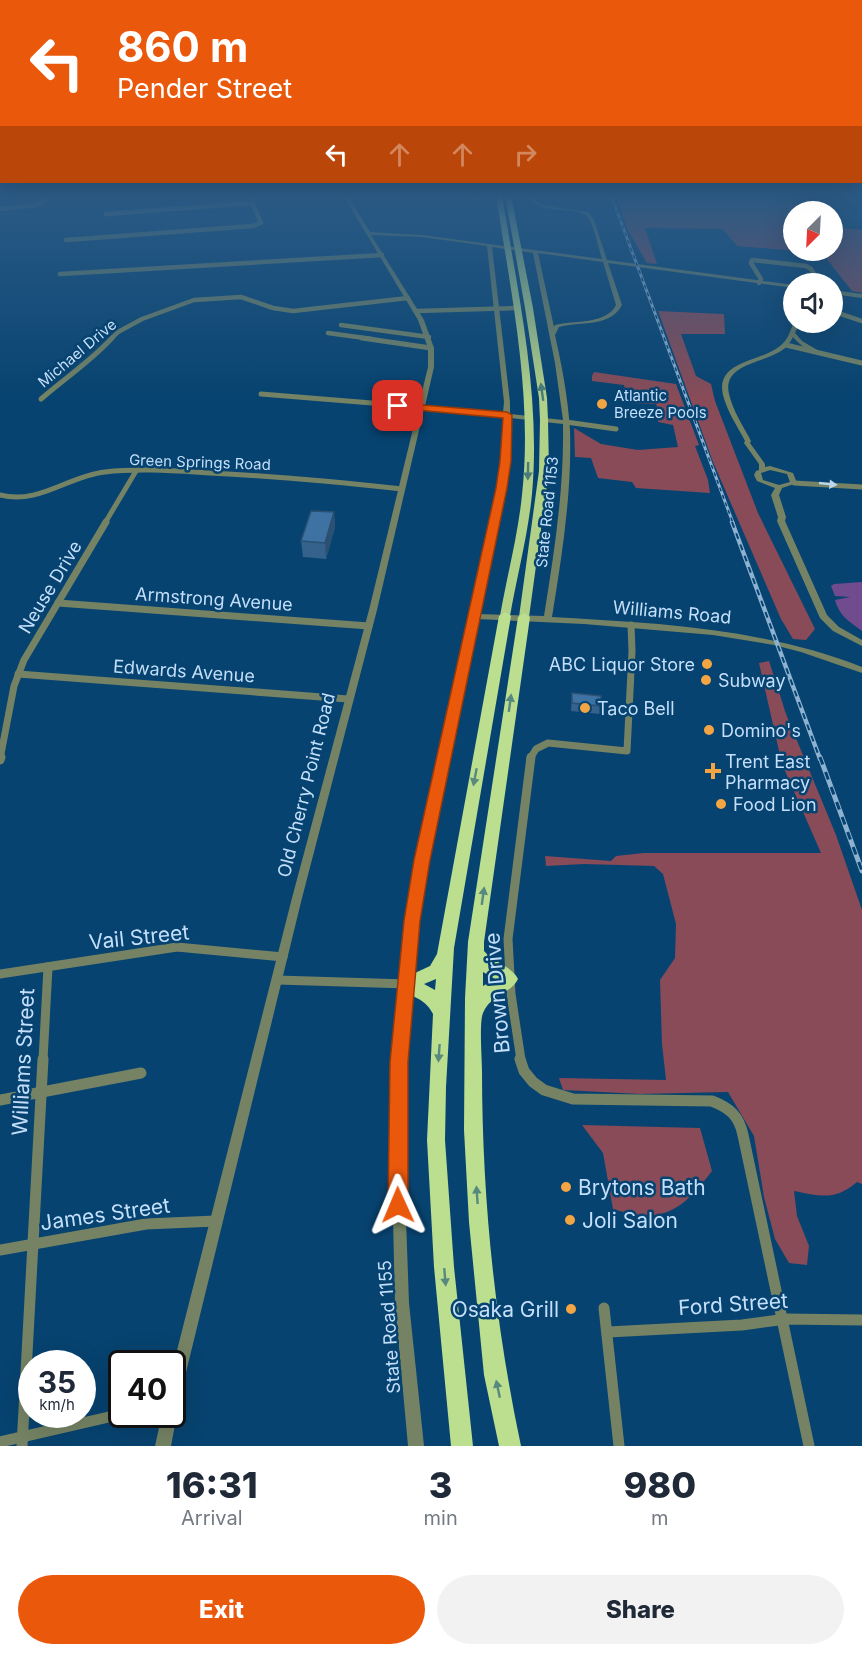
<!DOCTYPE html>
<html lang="en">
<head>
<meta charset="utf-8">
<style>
	:root { --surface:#fff; --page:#f2f2f3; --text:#1f2937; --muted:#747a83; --accent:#ea580c }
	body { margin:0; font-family:Inter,sans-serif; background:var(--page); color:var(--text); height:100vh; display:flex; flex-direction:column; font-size:22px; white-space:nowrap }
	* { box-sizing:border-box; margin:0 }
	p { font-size:20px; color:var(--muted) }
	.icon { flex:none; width:33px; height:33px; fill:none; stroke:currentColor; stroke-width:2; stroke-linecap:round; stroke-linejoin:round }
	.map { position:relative; height:1446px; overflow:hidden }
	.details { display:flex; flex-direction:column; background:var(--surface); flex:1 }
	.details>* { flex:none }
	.top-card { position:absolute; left:0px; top:0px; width:862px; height:183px; box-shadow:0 6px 24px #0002; background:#ea580c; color:#fff; overflow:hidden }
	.needle { width:39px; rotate:204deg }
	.buttons { position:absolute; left:783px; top:201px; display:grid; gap:12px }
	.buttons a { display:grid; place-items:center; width:60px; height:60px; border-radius:50%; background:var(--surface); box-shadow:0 6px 24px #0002; font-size:30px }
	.speed { position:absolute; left:18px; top:1350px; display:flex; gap:12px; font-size:30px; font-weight:700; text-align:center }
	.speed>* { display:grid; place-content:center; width:78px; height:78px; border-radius:50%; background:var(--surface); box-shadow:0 6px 24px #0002; line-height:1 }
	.speed small { font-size:15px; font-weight:400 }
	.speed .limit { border:3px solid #111; border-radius:9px; background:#fff; color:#111 }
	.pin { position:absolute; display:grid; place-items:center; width:51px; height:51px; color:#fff; margin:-26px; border-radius:12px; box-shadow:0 3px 9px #0006 }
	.me { position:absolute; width:66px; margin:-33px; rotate:359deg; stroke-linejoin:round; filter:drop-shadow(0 0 4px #0008) }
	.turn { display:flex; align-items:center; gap:21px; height:126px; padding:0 18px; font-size:27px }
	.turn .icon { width:78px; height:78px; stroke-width:2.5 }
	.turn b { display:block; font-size:42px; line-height:51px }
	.lanes { display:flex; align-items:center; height:57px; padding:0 18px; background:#0003; justify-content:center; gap:30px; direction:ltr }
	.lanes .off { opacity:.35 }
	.eta { display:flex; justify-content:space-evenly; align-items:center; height:102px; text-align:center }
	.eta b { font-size:36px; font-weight:800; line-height:42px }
	.primary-button { display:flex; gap:12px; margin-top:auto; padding:12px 18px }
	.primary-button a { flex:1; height:69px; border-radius:36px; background:var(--accent); color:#fff; font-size:24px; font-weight:800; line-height:69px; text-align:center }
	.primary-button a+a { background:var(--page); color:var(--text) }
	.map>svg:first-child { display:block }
</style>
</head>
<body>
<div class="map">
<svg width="862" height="1446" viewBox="0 0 862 1446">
	<rect width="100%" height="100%" fill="#074370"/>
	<g fill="#884b57">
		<polygon points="616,195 862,195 862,199 791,198 801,211 794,212 794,250 832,250 833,227 862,230 862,293 852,291 822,253 737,246 723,229 645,228 657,264 647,263 627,229"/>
		<polygon points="658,311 724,314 725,334 681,334 696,376 711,384 715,401 758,513 815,629 806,640 793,639 781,619 713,462"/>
		<polygon points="594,372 676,384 699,445 695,446 708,480 710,493 636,488 632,482 598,478 591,458 575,457 574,428 601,444 638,450 678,447 673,425 658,422 659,411 656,404 628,403 624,385 592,381 592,376"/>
		<path d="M769,661l17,53 50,121 26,75v274l-5,-2c-22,19 -37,14 -63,9l3,25 12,30 -2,19 -18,-2 -14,-24 -11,-42 -10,-61 -26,-44 -88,2 -77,-4 -4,-12 107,2 -4,-36 -2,-64 15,-22 1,-34 -13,-50 -9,-8 -70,-2 -38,2 -1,-10 66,5 5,-5 28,-3h177l-39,-89 -23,-101z"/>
		<path d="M582,1125l118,3 12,43c-30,39 -48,54 -99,38l-10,-56z"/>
	</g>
	<path fill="#704b8d" d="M862,582v49c-12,-9 -23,-15 -27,-31l15,-3 -15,-1 -4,-10 3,-2z"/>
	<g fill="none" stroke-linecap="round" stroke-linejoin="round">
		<g stroke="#758364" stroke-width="4.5">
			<polyline points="0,209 37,205 52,195"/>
			<polyline points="106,214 252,203"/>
			<polyline points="66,240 253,226 261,223 249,195"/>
			<polyline points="60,274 382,255"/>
			<polyline points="759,283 761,279 751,263 752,260 806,266 811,269 820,284"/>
			<polyline points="416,311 515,308"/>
			<polyline points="832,311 862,321"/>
			<polyline points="341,325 429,337"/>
			<polyline points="328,333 372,339"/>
			<polyline points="111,339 118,332 142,319 194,300 241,297 273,308 293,311 408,298"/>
		</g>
		<g stroke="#758364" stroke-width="5">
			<polyline points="362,338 431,348"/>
			<polyline points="786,345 862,363"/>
			<polyline points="261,394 421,407"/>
			<path d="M41,399c24,-21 50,-38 71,-61"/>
			<polyline points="566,422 616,429"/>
			<polyline points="794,483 862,487"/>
			<path d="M0,495c39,10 68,-19 105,-23 35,-4 71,-1 105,1 65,3 128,9 192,16"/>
			<polyline points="105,523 136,471"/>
		</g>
		<g stroke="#758364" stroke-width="7">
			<polyline points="58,603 369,626"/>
			<polyline points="18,674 348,699"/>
			<polyline points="0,759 14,686 24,660 106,522"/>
			<polyline points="530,759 536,749 548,743 627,751 632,651 631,625"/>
		</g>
		<g stroke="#758364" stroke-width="9">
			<polyline points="0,760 1,757"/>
			<polyline points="0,974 177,947 283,957"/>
			<polyline points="277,980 408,984"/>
			<polyline points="43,1060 48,967"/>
			<polyline points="521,1060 511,994 508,939 531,757"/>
		</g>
		<g stroke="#758364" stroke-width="11">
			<path d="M520,1059l4,12 9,11 11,8 29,9 139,2c18,7 27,15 31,34l66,311"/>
			<polyline points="0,1100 141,1073"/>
			<polyline points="0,1250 146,1224 216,1221"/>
			<polyline points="604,1308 619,1446"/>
			<polyline points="608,1332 742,1325 786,1319 862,1320"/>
			<polyline points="0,1442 122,1414"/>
			<polyline points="22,1446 43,1059"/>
		</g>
		<g fill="#758364" fill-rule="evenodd">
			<path d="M343,195h4l23,37 52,3 180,24c-3,-10 -9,-38 -16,-44 -14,-9 -52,0 -60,-20h4c7,13 43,14 58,17l6,8 13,40 187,25v3l-186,-25 14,42c-12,23 -42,16 -63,22l-4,8c7,31 13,63 15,95 2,63 -8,125 -18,187 105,6 211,11 310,50v6l-61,-21 -27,-7 -61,-10 -129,-11 -108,-5 -49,241 -10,61 -12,141 -2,73 6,168 15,143h-16l-13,-143 -4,-168 2,-73 14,-141 10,-61 85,-399 1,-44 -79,-8 -47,201 -75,288 -123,503 -2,5 -4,2 2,1 2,5 -6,32h-16l7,-32h10v-44l120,-472 77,-288 59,-243v-19l-10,-28zM371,235l51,2 65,9 17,156 -1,11 -78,-7 9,-39v-19l-10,-28zM492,247l41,6 22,110 8,57 -19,-2 -3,2 3,2 19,2v3c1,64 -9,126 -19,189l-67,-2 31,-153 2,-43 19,2 3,-2 -3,-2 -19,-2v-12zM538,253l65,9 13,43c-10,20 -42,15 -61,20l-1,2z"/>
			<polygon points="474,195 478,195 479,200 475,200"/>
			<polygon points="832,290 862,294 862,298 832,294"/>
			<path d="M794,322h6l-5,11 7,8 17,10v2c-9,0 -20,-9 -26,-16 -3,6 -7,11 -12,14 -18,12 -59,13 -52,43 4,17 14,32 22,47l-1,2 15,21v3l5,-1 23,7 4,10 -15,5 -3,7 7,22 -1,4 42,94 12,12 23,13v6l-29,-15 -13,-13 -43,-97 1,-4 -7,-22 4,-7 -18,-7 -3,-6 2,-4 3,-1v-6l-15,-21 1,-2c-8,-15 -18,-30 -22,-46 -8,-35 39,-33 57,-49 8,-6 10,-15 14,-24zM770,470l17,4 3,8 -11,3 -16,-5 -2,-7z"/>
		</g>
		<g fill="#b1d189" fill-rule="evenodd">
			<path d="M496,195h6c16,99 39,199 30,299 -4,41 -15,82 -22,122l-5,3 -5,-3c7,-40 18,-81 22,-121 11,-100 -11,-201 -26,-300z"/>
			<polygon points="505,195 511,195 533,308 547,398 548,420 549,471 529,617 524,620 519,617 539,471 540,420 539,398 525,308"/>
		</g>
		<g fill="#bbde8f" fill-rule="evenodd">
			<path d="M505,612l6,4 -57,332 -8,139 -1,53 9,127 19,179h-22l-17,-179 -7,-127 6,-126c-9,-19 -27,-16 -33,-30l2,-5 28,-13 7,-12 62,-338zM436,979l-1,11 -11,-6z"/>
			<path d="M524,613l6,4 -46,325v9c9,11 29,16 34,28 -7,15 -28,16 -35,34 -4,9 -1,46 -1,58 0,126 13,253 39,375h-22l-15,-71 -15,-153 -5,-92 1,-132 3,-56 50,-325zM483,972l12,7 -12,7z"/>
		</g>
		<g stroke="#8cb1d1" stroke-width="3">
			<polyline id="rail-far2" points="611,195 733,523"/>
		</g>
		<g stroke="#8cb1d1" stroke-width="4.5">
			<polyline id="rail-far1" points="732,522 820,759"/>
		</g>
		<g stroke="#8cb1d1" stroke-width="5">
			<polyline id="rail" points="820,757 862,871"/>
		</g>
		<use href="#rail-far2" stroke="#074370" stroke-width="1.5" stroke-dasharray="4" stroke-linecap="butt"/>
		<use href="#rail-far1" stroke="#074370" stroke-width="2" stroke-dasharray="6" stroke-linecap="butt"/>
		<use href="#rail" stroke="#074370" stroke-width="3" stroke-dasharray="8" stroke-linecap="butt"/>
	</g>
	<g fill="#34628c">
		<polygon points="560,195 588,195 587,197 562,198"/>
		<polygon points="334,512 335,527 326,559 303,557 301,541"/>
		<polygon points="572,693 601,706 600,714 571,711"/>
	</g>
	<polygon fill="#2b5072" points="334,512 335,527 326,559 325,543"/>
	<g fill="#3d72a3" stroke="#2b5072" stroke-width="1.5">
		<polygon points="311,511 334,512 325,543 301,541"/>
		<polygon points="572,693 601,696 601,706 572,703"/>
	</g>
	<defs><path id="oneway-solid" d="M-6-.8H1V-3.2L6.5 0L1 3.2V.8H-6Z" transform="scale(1.5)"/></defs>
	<g fill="#4b7c7a">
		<use href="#oneway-solid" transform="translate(542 392) rotate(-98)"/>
		<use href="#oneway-solid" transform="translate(528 471) rotate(91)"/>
	</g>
	<use fill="#bcd6eb" href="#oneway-solid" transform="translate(828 484) rotate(6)"/>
	<g fill="#58897e">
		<use href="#oneway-solid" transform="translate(510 703) rotate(-82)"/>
		<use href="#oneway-solid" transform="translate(475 777) rotate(101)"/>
		<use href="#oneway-solid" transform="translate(483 896) rotate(-82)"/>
		<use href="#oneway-solid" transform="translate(439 1053) rotate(94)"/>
		<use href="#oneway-solid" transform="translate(477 1195) rotate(-94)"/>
		<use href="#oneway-solid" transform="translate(445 1277) rotate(85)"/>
		<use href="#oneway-solid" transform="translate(498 1389) rotate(-102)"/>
	</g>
	<linearGradient id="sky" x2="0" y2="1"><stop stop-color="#04253e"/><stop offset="0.49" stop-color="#2b5b86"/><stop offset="1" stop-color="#2b5b86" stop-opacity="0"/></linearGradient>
	<rect width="862" height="398" fill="url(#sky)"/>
	<polygon fill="#ea580c" stroke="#983908" stroke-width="1.5" points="398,403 507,412 512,415 511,461 507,488 430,860 420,921 408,1062 408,1205 405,1212 398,1215 391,1212 388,1205 390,1062 404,921 414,860 496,488 500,461 503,418 395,408 395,404"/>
	<g fill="#f3a443" stroke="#074370" stroke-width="2">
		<circle cx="602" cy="404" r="6"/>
		<circle cx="707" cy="664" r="6"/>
		<circle cx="706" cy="680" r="6"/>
		<circle cx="585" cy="708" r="6"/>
		<circle cx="709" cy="730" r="6"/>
		<path d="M710 762h6v6h6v6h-6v6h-6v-6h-6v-6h6z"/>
		<circle cx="721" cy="804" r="6"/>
		<circle cx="566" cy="1187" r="6"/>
		<circle cx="570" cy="1220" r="6"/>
		<circle cx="571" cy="1309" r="6"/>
	</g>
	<g text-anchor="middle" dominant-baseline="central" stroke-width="5" stroke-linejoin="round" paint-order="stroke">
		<g font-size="15" fill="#c4dffa" stroke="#074370">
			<text transform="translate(77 353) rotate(-40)">Michael Drive</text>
			<text transform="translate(200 462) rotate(2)">Green Springs Road</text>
			<text transform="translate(547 512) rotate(-84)">State Road 1153</text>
		</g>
		<g font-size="15" fill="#c4dffa" stroke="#074370" text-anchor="start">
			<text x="614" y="395">Atlantic<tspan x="614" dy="17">Breeze Pools</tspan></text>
		</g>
		<g font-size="18" fill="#c4dffa" stroke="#074370">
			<text transform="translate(50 587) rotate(-59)">Neuse Drive</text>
			<text transform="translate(214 599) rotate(4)">Armstrong Avenue</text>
			<text transform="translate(672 612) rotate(5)">Williams Road</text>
			<text transform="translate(184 671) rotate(4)">Edwards Avenue</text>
			<text transform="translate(306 785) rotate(-76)">Old Cherry Point Road</text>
			<text transform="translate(389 1327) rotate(-94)">State Road 1155</text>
		</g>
		<g font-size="18" fill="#c4dffa" stroke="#074370" text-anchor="start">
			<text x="695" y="664" text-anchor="end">ABC Liquor Store</text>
			<text x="718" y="680">Subway</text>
			<text x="597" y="708">Taco Bell</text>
			<text x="721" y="730">Domino's</text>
			<text x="725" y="761">Trent East<tspan x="725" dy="21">Pharmacy</tspan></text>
			<text x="733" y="804">Food Lion</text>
		</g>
		<g font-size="21" fill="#c4dffa" stroke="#074370">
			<text transform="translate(139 937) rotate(-6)">Vail Street</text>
			<text transform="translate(497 993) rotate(-95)">Brown Drive</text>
			<text transform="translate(23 1062) rotate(-87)">Williams Street</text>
			<text transform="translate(105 1214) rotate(-8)">James Street</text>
			<text transform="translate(733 1304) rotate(-4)">Ford Street</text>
		</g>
		<g font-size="21" fill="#c4dffa" stroke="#074370" text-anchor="start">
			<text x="578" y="1187">Brytons Bath</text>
			<text x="582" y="1220">Joli Salon</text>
			<text x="559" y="1309" text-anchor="end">Osaka Grill</text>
		</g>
	</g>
</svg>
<div class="buttons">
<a><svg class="needle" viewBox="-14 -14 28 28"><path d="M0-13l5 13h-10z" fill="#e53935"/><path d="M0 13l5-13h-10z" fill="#747a83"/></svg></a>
<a><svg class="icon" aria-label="sound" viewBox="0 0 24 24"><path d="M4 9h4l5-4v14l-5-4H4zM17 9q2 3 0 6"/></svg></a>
</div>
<div class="speed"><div>35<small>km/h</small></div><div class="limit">40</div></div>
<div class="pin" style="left:398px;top:406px;background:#d93025"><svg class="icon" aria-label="arrive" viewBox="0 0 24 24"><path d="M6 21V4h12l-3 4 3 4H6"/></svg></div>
<svg class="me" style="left:398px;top:1205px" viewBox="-20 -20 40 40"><path d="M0-17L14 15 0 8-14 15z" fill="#ea580c" stroke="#fff" stroke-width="4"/></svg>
<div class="top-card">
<div class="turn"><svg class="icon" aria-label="left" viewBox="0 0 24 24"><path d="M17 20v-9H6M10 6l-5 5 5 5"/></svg><div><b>860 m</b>Pender Street</div></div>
<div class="lanes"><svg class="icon" aria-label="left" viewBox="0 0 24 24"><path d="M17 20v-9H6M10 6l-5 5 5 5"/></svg><svg class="icon off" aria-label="ahead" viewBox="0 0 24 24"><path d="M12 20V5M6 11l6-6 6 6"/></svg><svg class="icon off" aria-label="ahead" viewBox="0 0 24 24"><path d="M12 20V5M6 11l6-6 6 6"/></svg><svg class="icon off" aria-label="right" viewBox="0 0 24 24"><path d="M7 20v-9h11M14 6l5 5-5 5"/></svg></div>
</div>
</div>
<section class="details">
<div class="eta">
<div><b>16:31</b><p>Arrival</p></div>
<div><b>3</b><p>min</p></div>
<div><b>980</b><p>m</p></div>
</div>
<div class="primary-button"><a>Exit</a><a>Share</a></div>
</section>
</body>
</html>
